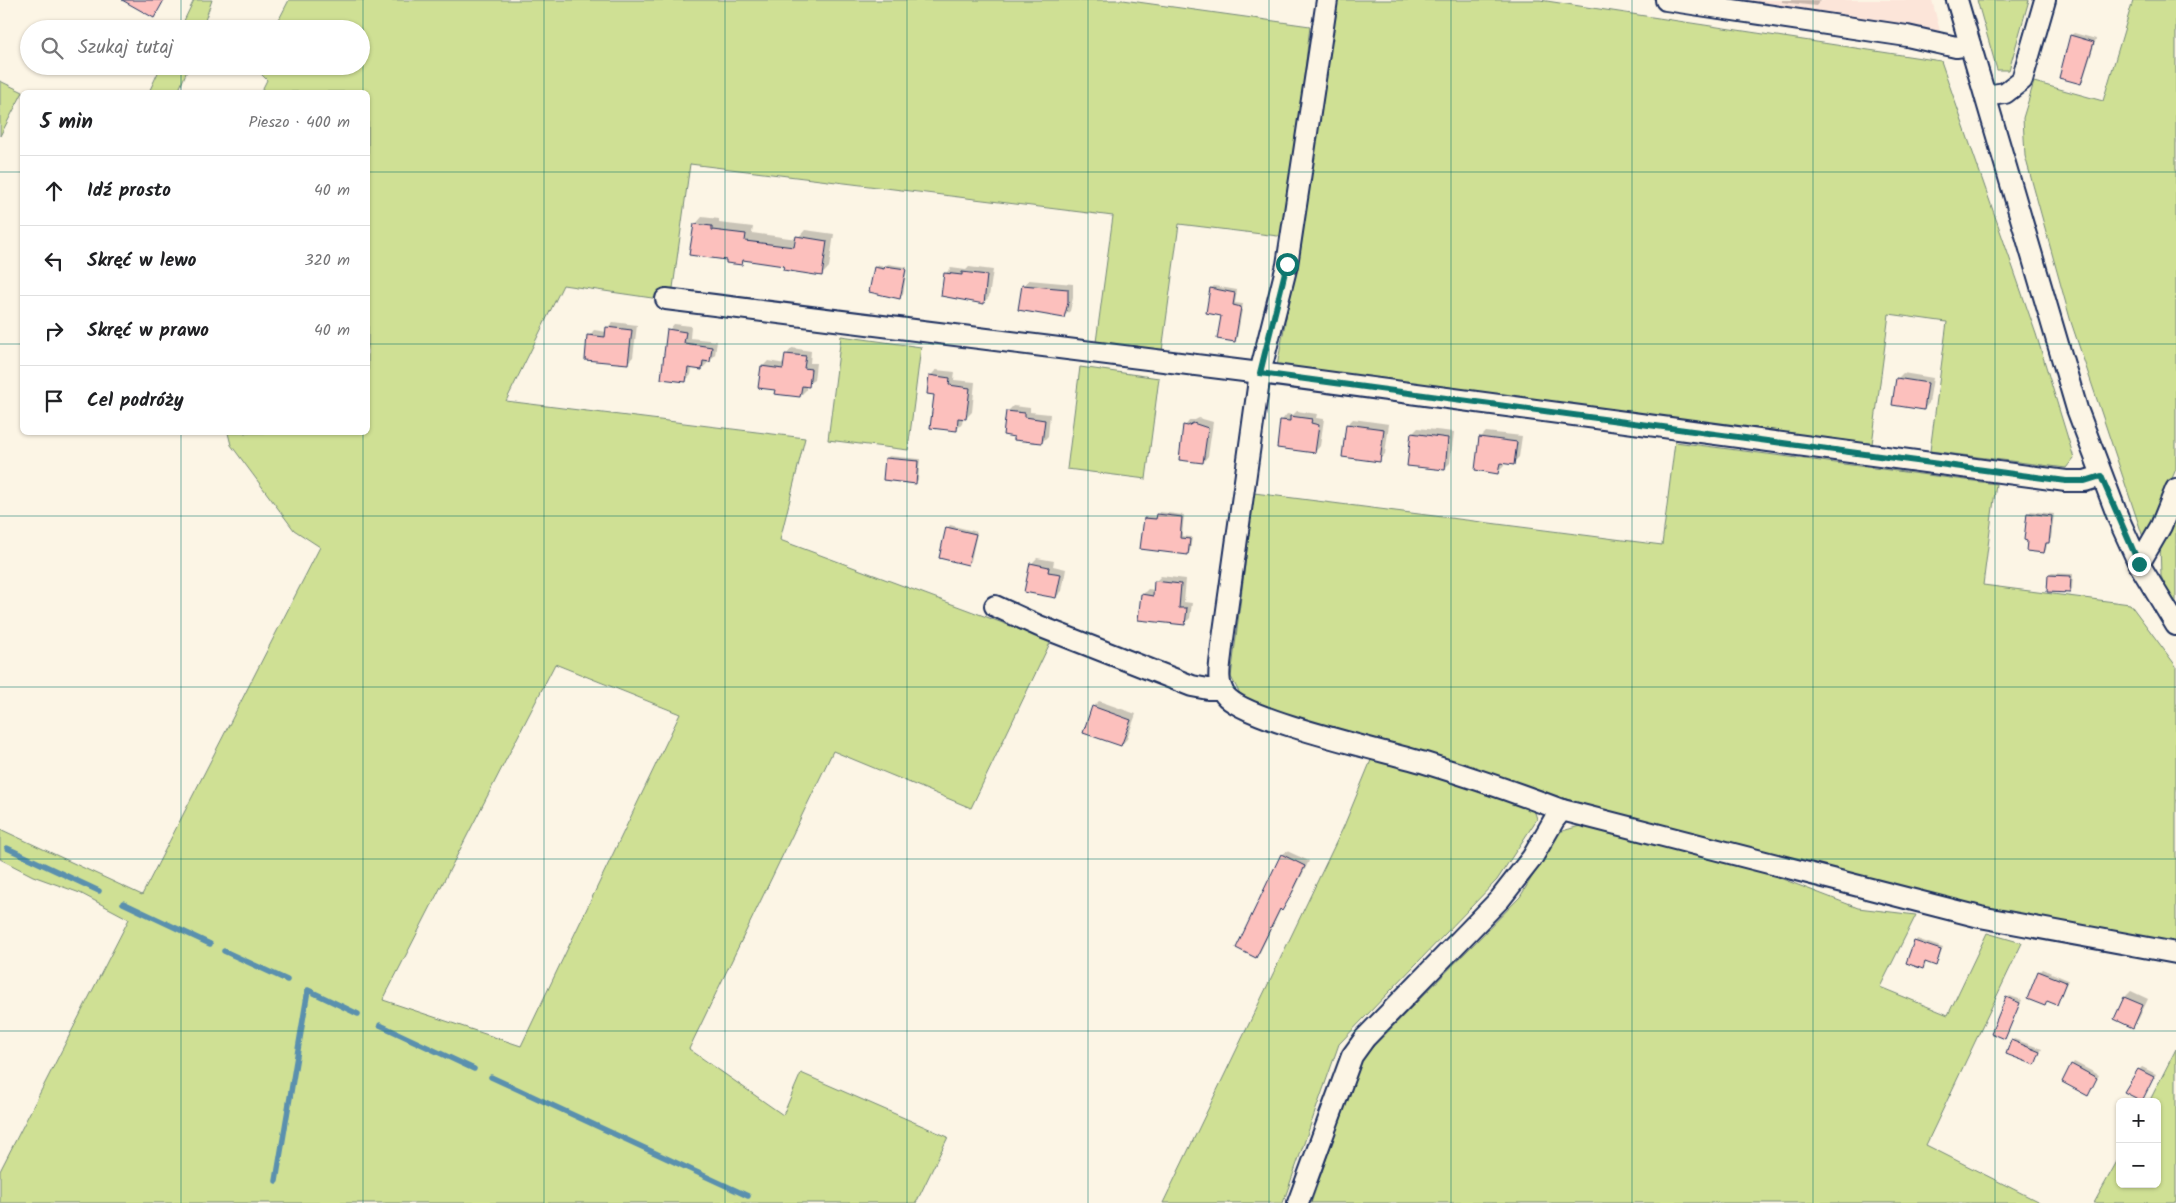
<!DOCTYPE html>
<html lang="pl">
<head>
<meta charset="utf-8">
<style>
	:root { --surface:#fff; --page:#f6f6f6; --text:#202124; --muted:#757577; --line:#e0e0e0 }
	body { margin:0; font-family:Kalam,sans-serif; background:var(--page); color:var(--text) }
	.controls { position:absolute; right:15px; bottom:15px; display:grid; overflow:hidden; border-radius:8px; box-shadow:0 1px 4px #0004 }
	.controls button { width:45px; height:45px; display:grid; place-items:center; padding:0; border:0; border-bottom:1px solid var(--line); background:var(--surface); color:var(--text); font:25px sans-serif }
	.stop { position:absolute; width:15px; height:15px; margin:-11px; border:4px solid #0f766e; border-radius:50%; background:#fff }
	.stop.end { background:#0f766e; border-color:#fff; box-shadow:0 1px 5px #0008 }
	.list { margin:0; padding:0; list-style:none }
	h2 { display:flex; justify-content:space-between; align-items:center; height:65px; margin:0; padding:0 20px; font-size:21px }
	h2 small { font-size:16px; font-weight:400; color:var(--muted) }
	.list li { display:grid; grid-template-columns:32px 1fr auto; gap:15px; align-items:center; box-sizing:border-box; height:70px; padding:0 20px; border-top:1px solid var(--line) }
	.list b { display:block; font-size:19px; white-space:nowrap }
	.list em { font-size:16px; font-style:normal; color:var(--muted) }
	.icon { flex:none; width:28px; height:28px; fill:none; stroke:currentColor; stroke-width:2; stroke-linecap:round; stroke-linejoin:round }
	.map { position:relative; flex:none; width:2176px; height:1203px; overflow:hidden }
	.search { position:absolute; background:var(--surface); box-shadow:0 1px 4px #0004; left:20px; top:20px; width:350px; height:55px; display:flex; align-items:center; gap:12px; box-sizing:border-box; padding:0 18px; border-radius:28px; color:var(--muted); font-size:19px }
	.panel { position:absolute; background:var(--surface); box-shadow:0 1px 4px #0004; left:20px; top:90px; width:350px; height:345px; border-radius:8px }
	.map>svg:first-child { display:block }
	.built { fill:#fce5d9 }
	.green { fill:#cfe094; stroke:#758879; fill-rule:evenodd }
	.shadow { fill:#0003 }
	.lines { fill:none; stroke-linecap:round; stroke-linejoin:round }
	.stream { stroke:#5a90ae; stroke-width:5.5 }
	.building { fill:#fcc0bd; stroke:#1b2f5e }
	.minor-casing { stroke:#1b2f5e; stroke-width:24 }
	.minor { stroke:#fcf5e5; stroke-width:20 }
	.route { stroke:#0f766e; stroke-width:6 }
	.grid { fill:none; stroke:#0f766e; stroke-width:1; stroke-opacity:0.55 }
</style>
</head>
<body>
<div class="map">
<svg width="2176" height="1203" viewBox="0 0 2176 1203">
	<rect width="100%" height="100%" fill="#fcf5e5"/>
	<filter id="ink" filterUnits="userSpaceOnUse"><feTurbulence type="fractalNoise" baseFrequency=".02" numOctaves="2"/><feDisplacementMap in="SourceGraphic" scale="10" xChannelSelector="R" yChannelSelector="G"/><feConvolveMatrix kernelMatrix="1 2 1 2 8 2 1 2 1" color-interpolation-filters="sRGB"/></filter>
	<g filter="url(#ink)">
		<!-- built -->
		<path class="built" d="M1701 0H1932L1940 31Z"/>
		<!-- green -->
		<g class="green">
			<path d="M194 0H212L202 29H180Z"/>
			<path d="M289 0H1123L1310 26 1286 237 1179 224 1162 351 1096 342 1113 216 690 164 673 288 659 299 563 285 506 401 805 438 780 540 1051 641 971 808 833 751 689 1049 783 1115 801 1073 948 1137 916 1203H0V1171L129 919 80 893 33 876 0 859V829L142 895 320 547 294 530 231 445 228 433 368 432V92H261L267 80 254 67 361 66V29H274ZM555 664 680 714 521 1046 383 1000Z"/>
			<path d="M1333 0H1540L1941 61 2036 334 2074 458 2066 468 1930 451 1947 322 1889 314 1872 444 1277 366 1299 249Z"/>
			<path d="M1977 0H2029L2009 70H1997Z"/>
			<path d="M2133 0H2176V469L2145 543 2071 322 2025 156 2023 118 2034 82 2103 101Z"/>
			<path d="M161 66H189L178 92H149Z"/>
			<path d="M0 81 23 92 0 136Z"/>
			<path d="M841 336 921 347 908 450 828 440Z"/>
			<path d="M1080 367 1159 378 1146 479 1067 469Z"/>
			<path d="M1675 442 1996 484 1983 585 2130 604 2176 666V947L2038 922 1716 843 1251 706 1239 692 1231 677 1254 493 1662 545Z"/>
			<path d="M2176 515V602L2167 590 2161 576 2160 543Z"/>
			<path d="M1374 753 1532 803 1537 819 1497 880 1339 1044 1283 1203H1163L1344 826Z"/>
			<path d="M1583 825 1759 870 1858 908 1916 915 1880 987 1948 1015 1987 933 2022 943 1926 1145 2041 1203H1311L1361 1059 1520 897 1559 832Z"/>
			<path d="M2176 1049V1203H2094L2120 1156V1184H2157V1102H2149Z"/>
		</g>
		<!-- shadow -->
		<g class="shadow">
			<path d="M1782 0H1821L1816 6 1782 2Z"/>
			<path d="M2074 33 2096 39 2083 80 2081 83 2071 35Z"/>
			<path d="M702 217 719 219V223L753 227 752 233 797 239 805 230 834 234 829 267 822 275 785 265 746 259 742 264 727 259 695 225Z"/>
			<path d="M888 264 907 267 903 295 900 297 875 268 877 265 885 267Z"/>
			<path d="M969 267 993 270 989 297 983 303 945 274 951 268 966 270Z"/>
			<path d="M1029 280 1073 284V298L1070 311 1064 316 1023 286Z"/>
			<path d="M1214 286 1237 290 1235 303 1243 304 1237 338 1235 341 1211 288Z"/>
			<path d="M613 322 637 325 633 357 627 363 589 336 594 330 607 332V328Z"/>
			<path d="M674 324 691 326 690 338 717 341 715 355 702 369 692 368 691 375 685 381 669 330Z"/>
			<path d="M792 348 811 351 810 363H816L814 380 806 385V390L800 396 776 389 762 367 768 361 785 364 787 354Z"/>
			<path d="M936 370 955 372 954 380 975 382 972 412 966 418H963L962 424 956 430 935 394 930 376Z"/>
			<path d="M1903 373 1933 378 1929 403 1924 409 1897 379Z"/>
			<path d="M1013 406 1030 408V412L1050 414 1048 436 1042 442 1007 412Z"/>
			<path d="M1297 411 1317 414 1316 418 1324 419 1320 446 1315 452 1278 447 1282 420 1287 414 1293 415Z"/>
			<path d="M1199 418 1213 422 1208 456 1203 462 1185 426 1190 420H1195Z"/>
			<path d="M1353 419 1389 424 1385 454 1379 460 1347 425Z"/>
			<path d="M1418 428 1454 432 1450 463 1444 469 1412 434Z"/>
			<path d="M1486 432 1522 436 1519 457 1513 463 1504 462V466L1498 472 1480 438Z"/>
			<path d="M889 456 920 459 918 480 915 482 887 458Z"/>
			<path d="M2031 511 2054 514 2051 539 2047 542 2046 550 2044 552 2028 514Z"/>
			<path d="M1160 512 1184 515 1182 536 1192 537 1190 551 1187 554 1146 519 1148 516 1158 517Z"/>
			<path d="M950 525 977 532 971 561 968 564 947 528Z"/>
			<path d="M1037 558 1054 561 1053 566 1066 569 1062 591 1056 597 1031 564Z"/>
			<path d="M2052 573 2073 574 2072 590 2070 592 2049 575Z"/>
			<path d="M1161 576 1186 579 1184 602 1192 603 1190 618 1184 624 1142 595 1148 589 1155 590V582Z"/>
			<path d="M1099 701 1136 714 1127 739 1121 745 1093 707Z"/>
			<path d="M1287 851 1309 861 1294 891 1281 909 1260 952 1256 957 1282 855Z"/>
			<path d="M1917 939 1943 948 1936 964 1927 961 1923 967 1915 942Z"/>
			<path d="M2042 969 2068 980 2057 1004 2048 1000 2044 1005 2039 972Z"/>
			<path d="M2131 991 2148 999 2138 1020 2132 1026 2115 1018 2125 997Z"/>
			<path d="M2010 996 2022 1000 2005 1037 2007 998Z"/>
			<path d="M2014 1039 2042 1049 2034 1064 2012 1041Z"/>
			<path d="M2074 1062 2099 1075 2088 1094 2072 1065Z"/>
			<path d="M2142 1067 2156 1074 2141 1100 2139 1070Z"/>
		</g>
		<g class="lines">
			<!-- stream -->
			<g class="stream">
				<path d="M7 848 99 891"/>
				<path d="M123 903 210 944"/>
				<path d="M224 951 287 980"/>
				<path d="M380 1025 474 1069"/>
				<path d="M491 1077 748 1196"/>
				<path d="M276 1181 308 990 358 1014"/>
			</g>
		</g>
		<!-- building -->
		<g class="building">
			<path d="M122 0H164L154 18Z"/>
			<path d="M2070 35 2094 42 2081 84 2059 78Z"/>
			<path d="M694 224 712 226V230L746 234 745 241 794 247 796 236 827 241 822 276 783 270 784 266 743 260 742 265 726 263V260L689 255Z"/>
			<path d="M885 266 906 269 900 299 869 292 874 267 884 269Z"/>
			<path d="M962 272 987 275 984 304 941 296 944 273 962 275Z"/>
			<path d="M1022 285 1068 289V303L1064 318 1018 310Z"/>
			<path d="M1210 288 1235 293 1233 305 1241 307 1235 342 1217 339 1221 316 1206 313Z"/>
			<path d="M606 327 632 330 628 364 585 360 587 335 605 337Z"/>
			<path d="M667 329 686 332 684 343 712 347 710 362 703 361 702 370 688 368 686 382 661 379Z"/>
			<path d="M785 354 806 356 804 368 811 369 809 387 802 386 800 397 774 394 775 390 758 388 761 366 783 369Z"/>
			<path d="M929 375 950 378 949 385 970 388 966 419 958 418 957 431 930 428 934 395 927 394Z"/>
			<path d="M1896 378 1928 383 1924 410 1892 405Z"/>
			<path d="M1006 411 1025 413V417L1045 420 1042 443 1014 440V437L1003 435Z"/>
			<path d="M1290 416 1312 419 1311 423 1319 425 1315 453 1277 448 1280 420 1290 421Z"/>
			<path d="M1193 423 1208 428 1203 463 1179 460 1183 425 1188 426Z"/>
			<path d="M1346 424 1384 429 1380 462 1342 457Z"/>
			<path d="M1411 433 1448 438 1445 470 1407 466Z"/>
			<path d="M1479 437 1517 442 1514 465 1500 463 1498 474 1475 470Z"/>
			<path d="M885 458 918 461 916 484 883 480Z"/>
			<path d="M2027 513 2052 516 2049 543H2046L2044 553 2026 551 2027 541 2024 540Z"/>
			<path d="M1157 514 1182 517 1180 538 1190 539 1188 555 1140 549 1144 518 1156 519Z"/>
			<path d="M946 527 976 534 968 565 939 558Z"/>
			<path d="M1030 563 1049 567 1048 572 1061 574 1056 598 1024 592Z"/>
			<path d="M2048 575 2071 576 2070 593 2047 592Z"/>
			<path d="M1154 581 1181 584 1179 608H1187L1185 625 1138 620 1141 594 1153 596Z"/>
			<path d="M1092 706 1131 720 1121 746 1083 733Z"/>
			<path d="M1281 854 1305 866 1290 897 1282 911 1280 909 1256 958 1236 948Z"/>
			<path d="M1914 941 1941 950 1936 966 1925 962 1923 969 1906 963Z"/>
			<path d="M2038 971 2066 982 2057 1005 2047 1001 2045 1006 2027 999Z"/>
			<path d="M2006 997 2020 1003 2005 1039 1991 1033Z"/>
			<path d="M2124 997 2143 1005 2133 1028 2114 1019Z"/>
			<path d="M2011 1040 2040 1052 2035 1065 2006 1054Z"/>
			<path d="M2071 1064 2097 1078 2088 1096 2062 1082Z"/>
			<path d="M2138 1069 2154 1077 2142 1101 2124 1092Z"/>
		</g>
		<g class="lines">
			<!-- minor casing -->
			<g class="minor-casing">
				<g id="minor">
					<path d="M1327 0 1287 265 1260 373 1222 646C1221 661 1215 682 1225 695 1243 720 1389 752 1425 763 1471 777 1517 793 1562 810"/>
					<path d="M1666 0 1907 36 1956 47 1970 45"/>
					<path d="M1957 0 2077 409 2119 520 2139 564 2176 625"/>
					<path d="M1986 96 2005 93 2022 80 2045 0"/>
					<path d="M666 299 1260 373 2066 481H2085L2101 476"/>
					<path d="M2139 564 2161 526 2176 489"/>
					<path d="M995 606 1039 626 1192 686 1208 689H1222"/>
					<path d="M1298 1203 1352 1056 1365 1038 1500 899 1532 858 1554 820 1562 810 1980 917 2176 953"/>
				</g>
			</g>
			<!-- minor -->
			<use href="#minor" class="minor"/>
		</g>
	</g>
	<g class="lines" filter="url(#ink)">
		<!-- route -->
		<path class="route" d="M1287 264 1260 373 2066 481H2085L2101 476 2139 564"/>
	</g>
	<!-- grid -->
	<path class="grid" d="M181 0V29M363 0V92M544 0V1203M725 0V1203M907 0V1203M1088 0V1203M1269 0V1203M1451 0V1203M1632 0V1203M1813 0V1203M1995 0V1203M181 66V92M0 172H22M368 172H2176M0 344H22M368 344H2176M181 432V1203M363 432V1203M0 516H2176M0 687H2176M0 859H2176M0 1031H2176"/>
</svg>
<div class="controls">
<button>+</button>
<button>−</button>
</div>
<div class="stop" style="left:1287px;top:264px"></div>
<div class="stop end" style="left:2139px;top:564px"></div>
<div class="search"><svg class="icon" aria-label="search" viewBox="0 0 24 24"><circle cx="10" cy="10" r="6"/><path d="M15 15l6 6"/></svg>Szukaj tutaj</div>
<section class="panel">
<h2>5 min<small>Pieszo · 400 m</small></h2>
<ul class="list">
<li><svg class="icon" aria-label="ahead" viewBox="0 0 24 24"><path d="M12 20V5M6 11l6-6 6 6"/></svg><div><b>Idź prosto</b></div><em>40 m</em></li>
<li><svg class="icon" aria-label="left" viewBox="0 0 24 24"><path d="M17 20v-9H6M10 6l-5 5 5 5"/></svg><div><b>Skręć w lewo</b></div><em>320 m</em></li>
<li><svg class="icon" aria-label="right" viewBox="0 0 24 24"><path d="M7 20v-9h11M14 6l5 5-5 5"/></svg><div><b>Skręć w prawo</b></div><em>40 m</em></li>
<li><svg class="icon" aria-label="arrive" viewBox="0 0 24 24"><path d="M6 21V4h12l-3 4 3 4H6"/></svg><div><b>Cel podróży</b></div></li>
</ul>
</section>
</div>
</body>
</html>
